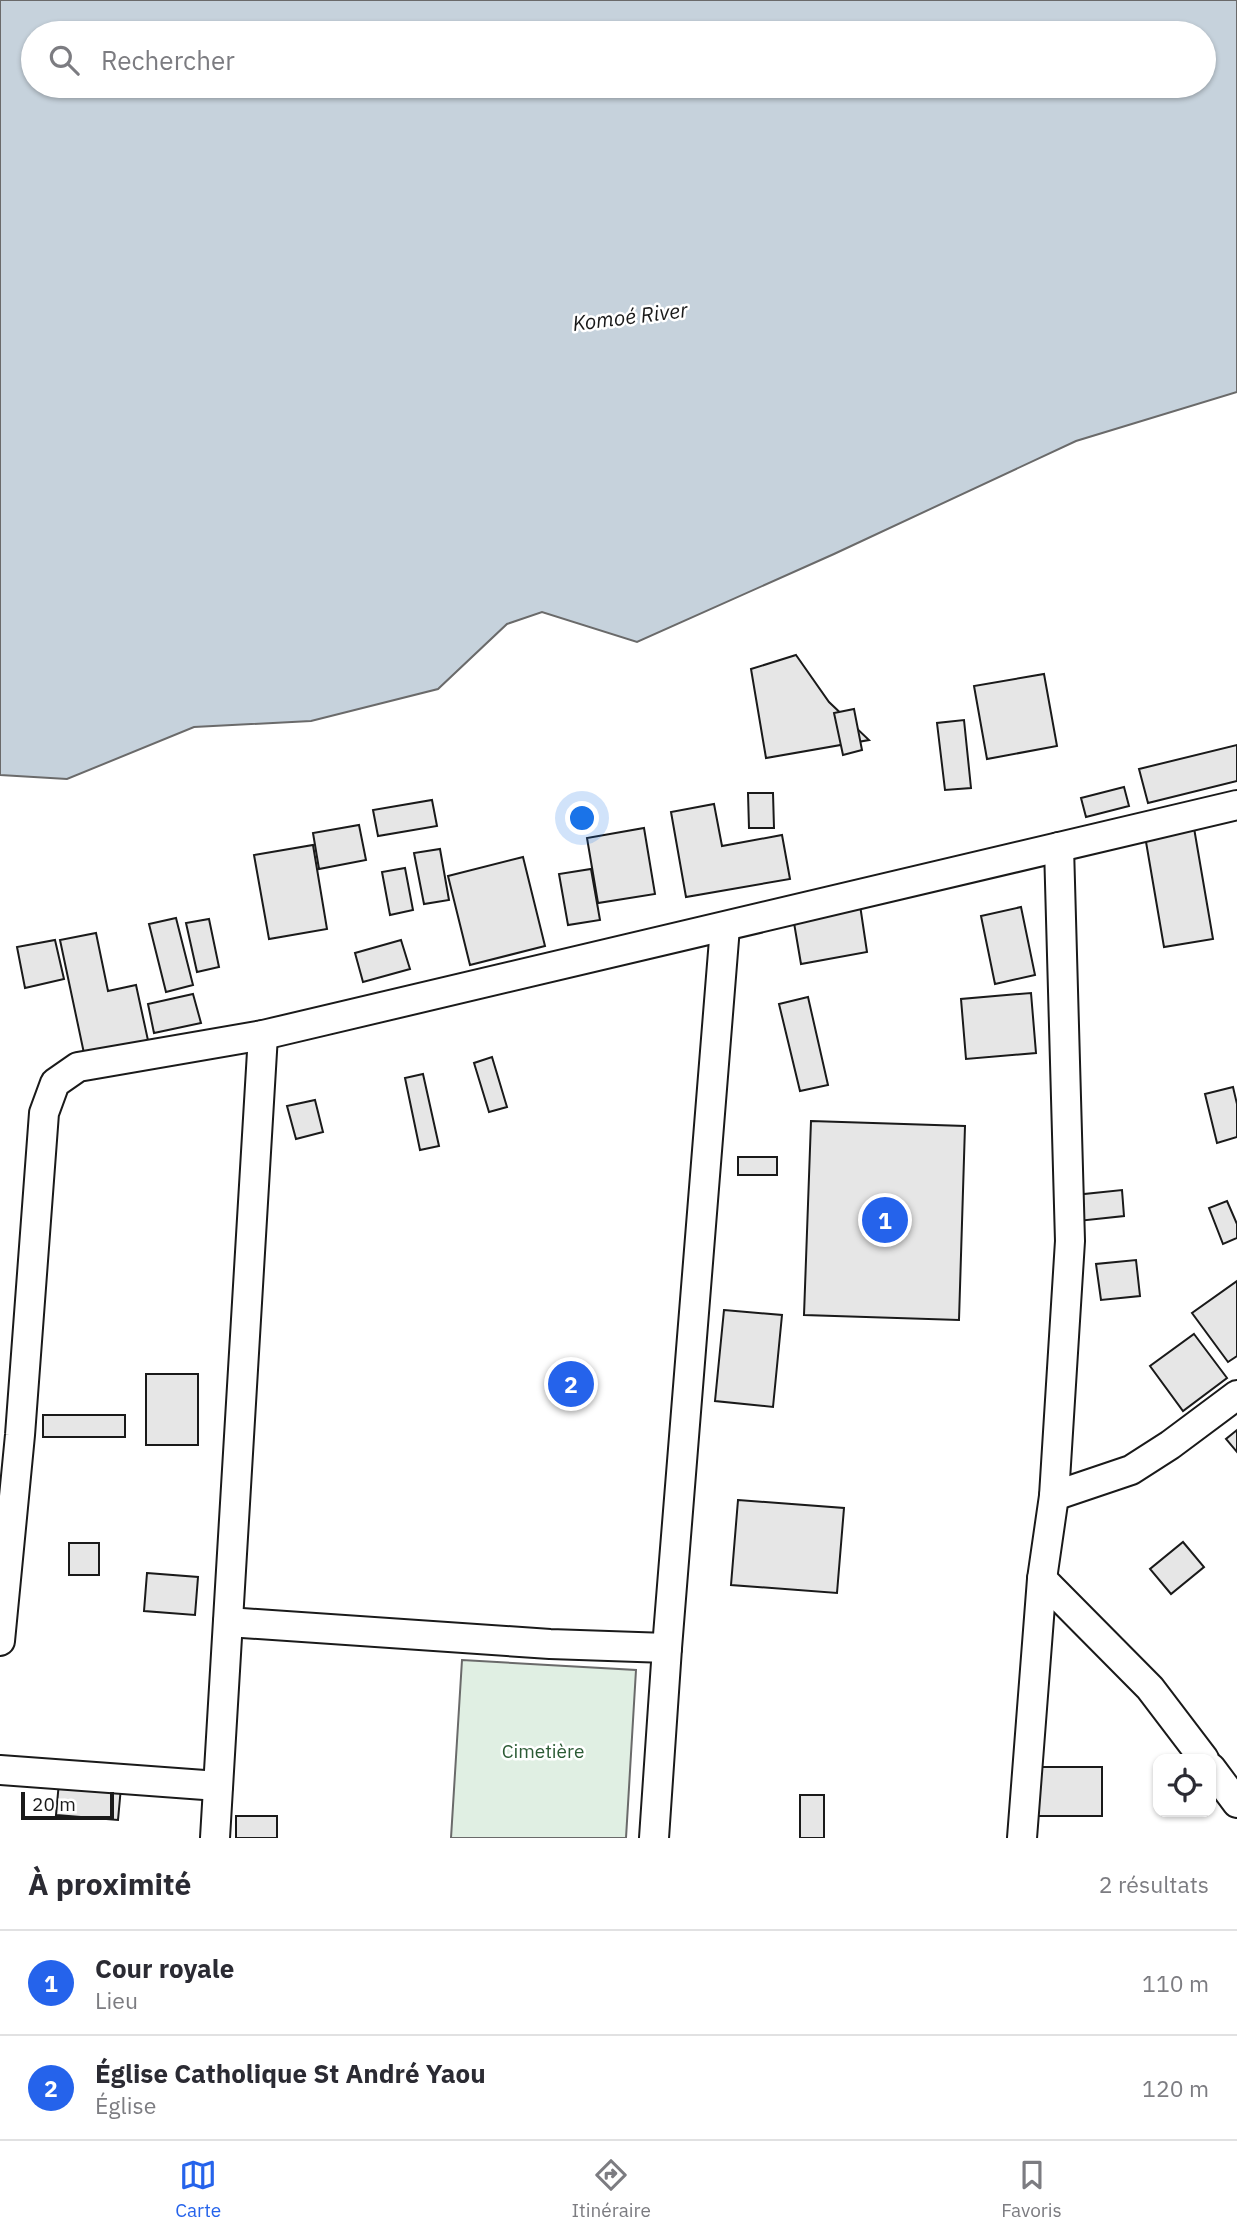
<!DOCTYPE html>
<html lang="fr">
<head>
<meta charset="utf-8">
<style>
	:root { --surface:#fff; --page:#f2f2f3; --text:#2b2b33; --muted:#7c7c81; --line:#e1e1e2; --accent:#2563eb }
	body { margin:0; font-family:"IBM Plex Sans",sans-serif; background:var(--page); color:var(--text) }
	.controls { position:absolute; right:21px; bottom:21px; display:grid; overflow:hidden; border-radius:14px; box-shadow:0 2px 5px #0004 }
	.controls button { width:63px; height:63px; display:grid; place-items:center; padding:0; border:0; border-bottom:2px solid var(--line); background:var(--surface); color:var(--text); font:35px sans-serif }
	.scale { position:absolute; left:21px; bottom:18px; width:93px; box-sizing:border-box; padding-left:7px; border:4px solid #1a1a1a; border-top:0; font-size:19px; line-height:24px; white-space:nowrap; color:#1a1a1a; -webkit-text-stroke:5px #fff; paint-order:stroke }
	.you { position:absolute; left:583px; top:819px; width:24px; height:24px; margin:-18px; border:5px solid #fff; border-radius:50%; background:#1a73e8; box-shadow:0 0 0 10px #1a73e833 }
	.badge { display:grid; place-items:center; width:46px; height:46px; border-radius:50%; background:var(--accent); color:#fff; font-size:23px; font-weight:700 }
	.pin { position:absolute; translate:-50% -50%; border:4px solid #fff; box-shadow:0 2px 7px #0006 }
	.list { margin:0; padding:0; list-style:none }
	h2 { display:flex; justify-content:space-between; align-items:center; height:91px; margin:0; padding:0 28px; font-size:30px }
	h2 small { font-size:23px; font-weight:400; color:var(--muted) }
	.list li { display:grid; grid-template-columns:46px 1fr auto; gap:21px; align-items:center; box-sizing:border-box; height:105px; padding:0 28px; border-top:2px solid var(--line) }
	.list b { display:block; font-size:26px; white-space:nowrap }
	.list p { margin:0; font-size:23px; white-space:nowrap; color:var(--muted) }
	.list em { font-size:23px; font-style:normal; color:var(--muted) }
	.icon { flex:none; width:38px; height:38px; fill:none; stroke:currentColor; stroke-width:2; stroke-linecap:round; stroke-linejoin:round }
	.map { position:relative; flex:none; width:1237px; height:1838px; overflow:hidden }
	.search { position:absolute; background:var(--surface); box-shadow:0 2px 5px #0004; left:21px; right:21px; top:21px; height:77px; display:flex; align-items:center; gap:18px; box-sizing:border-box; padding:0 24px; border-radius:38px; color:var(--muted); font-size:26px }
	.sheet { height:301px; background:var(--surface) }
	nav { display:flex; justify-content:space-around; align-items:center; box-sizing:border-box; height:98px; border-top:2px solid var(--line); background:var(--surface); font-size:19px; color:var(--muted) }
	nav a { display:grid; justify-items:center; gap:4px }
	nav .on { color:var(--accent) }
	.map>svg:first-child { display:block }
	.green { fill:#e0efe3; stroke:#6a6a6a; stroke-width:2 }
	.water { fill:#c6d2dc; stroke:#6a6a6a; stroke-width:2; fill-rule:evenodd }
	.building { fill:#e6e6e6; stroke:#1a1a1a; stroke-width:2 }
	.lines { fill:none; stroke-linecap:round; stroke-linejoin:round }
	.minor-casing { stroke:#1a1a1a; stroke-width:32 }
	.minor { stroke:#fff; stroke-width:28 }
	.labels { text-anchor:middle; stroke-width:5; stroke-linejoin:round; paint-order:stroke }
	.park-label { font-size:19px; fill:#2b5a34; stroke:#fff }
	.water-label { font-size:21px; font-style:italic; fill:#1a1a1a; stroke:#fff }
</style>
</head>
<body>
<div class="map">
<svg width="1237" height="1838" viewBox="0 0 1237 1838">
	<rect width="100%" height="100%" fill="#fff"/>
	<!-- green -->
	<path class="green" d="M462 1660 636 1670 626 1838H451Z"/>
	<!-- water -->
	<path class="water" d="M0 0H1237V392L1076 441 834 554 637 642 542 612 507 624 438 689 311 721 194 727 67 779 0 775ZM33 33H1204V86H33Z"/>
	<!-- building -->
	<g class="building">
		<path d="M796 655 829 702 869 740 766 758 751 669Z"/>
		<path d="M1044 674 1057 746 987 759 974 686Z"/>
		<path d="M854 709 862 750 843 755 834 713Z"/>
		<path d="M964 720 971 788 945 790 937 723Z"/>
		<path d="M1237 745V781L1148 803 1139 769Z"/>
		<path d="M1124 787 1129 806 1086 817 1081 798Z"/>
		<path d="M748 793H773L774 828H749Z"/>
		<path d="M432 800 437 826 378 836 373 810Z"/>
		<path d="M714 804 722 846 782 835 790 879 686 897 671 812Z"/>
		<path d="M359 825 366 860 319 869 313 833Z"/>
		<path d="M644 828 655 894 598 903 587 838Z"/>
		<path d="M1194 828 1213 939 1164 947 1145 836Z"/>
		<path d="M313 845 327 929 269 939 254 855Z"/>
		<path d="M440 849 449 900 424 904 414 853Z"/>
		<path d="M523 857 545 946 470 965 448 876Z"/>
		<path d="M405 868 413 910 390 915 382 872Z"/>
		<path d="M591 869 600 920 568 925 559 874Z"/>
		<path d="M860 905 867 952 801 964 793 917Z"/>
		<path d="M1021 907 1035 975 995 984 981 916Z"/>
		<path d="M176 918 193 985 166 992 149 924Z"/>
		<path d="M209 919 219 967 197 972 186 923Z"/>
		<path d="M96 933 108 991 136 985 149 1045 85 1058 60 940Z"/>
		<path d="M55 940 64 979 25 988 17 947Z"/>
		<path d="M401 940 410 969 363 982 355 953Z"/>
		<path d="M1031 993 1036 1053 966 1059 961 999Z"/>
		<path d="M193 994 201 1023 154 1033 148 1004Z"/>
		<path d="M808 997 828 1085 800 1091 779 1004Z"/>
		<path d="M492 1057 507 1107 489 1112 474 1063Z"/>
		<path d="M423 1074 439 1146 420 1150 405 1078Z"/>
		<path d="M1233 1087 1237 1104V1137L1217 1143 1205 1094Z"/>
		<path d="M315 1100 323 1132 296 1139 287 1106Z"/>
		<path d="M811 1121 965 1126 959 1320 804 1315Z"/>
		<rect x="738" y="1157" width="39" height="18"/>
		<path d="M1122 1190 1124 1216 1078 1221 1075 1195Z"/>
		<path d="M1227 1201 1237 1224V1238L1223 1244 1209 1208Z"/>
		<path d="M1136 1260 1140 1296 1101 1300 1096 1264Z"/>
		<path d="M1237 1281V1356L1228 1362 1192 1313Z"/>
		<path d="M724 1310 782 1315 773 1407 715 1401Z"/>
		<path d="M1194 1334 1227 1378 1183 1411 1150 1366Z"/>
		<rect x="146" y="1374" width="52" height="71"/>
		<rect x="43" y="1415" width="82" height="22"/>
		<path d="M1237 1430V1452L1226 1439Z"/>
		<path d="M738 1500 844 1508 837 1593 731 1585Z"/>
		<path d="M1183 1542 1204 1567 1171 1594 1150 1569Z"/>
		<rect x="69" y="1543" width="30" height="32"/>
		<path d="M147 1573 198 1577 195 1615 144 1611Z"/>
		<rect x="1036" y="1767" width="66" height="49"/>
		<path d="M60 1771 122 1776 118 1820 56 1815Z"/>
		<rect x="800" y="1795" width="24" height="43"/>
		<rect x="236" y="1816" width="41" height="22"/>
	</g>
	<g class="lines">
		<!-- minor casing -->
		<g class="minor-casing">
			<g id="minor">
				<path d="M1054 1496 1131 1470 1170 1445 1237 1395"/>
				<path d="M1042 1579 1150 1688 1204 1759"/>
				<path d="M228 1622 550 1644 667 1648"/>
				<path d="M0 1641 20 1435 44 1113 55 1083 78 1067 263 1035 1237 805"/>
				<path d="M1211 1768 1237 1803"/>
				<path d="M0 1770 218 1786"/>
				<path d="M215 1838 263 1035"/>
				<path d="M654 1838 667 1648 725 927"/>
				<path d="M1022 1838 1042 1579 1054 1496 1070 1241 1059 847"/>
			</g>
		</g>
		<!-- minor -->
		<use href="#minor" class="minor"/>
	</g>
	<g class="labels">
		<!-- park labels -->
		<g class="park-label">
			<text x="543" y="1758">Cimetière</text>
		</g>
		<!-- water labels -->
		<g class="water-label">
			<text transform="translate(630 317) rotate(-7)" y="7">Komoé River</text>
		</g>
	</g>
</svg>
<div class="controls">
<button><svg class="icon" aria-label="locate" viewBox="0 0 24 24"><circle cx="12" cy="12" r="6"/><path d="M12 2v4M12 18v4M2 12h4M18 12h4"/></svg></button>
</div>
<div class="scale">20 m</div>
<div class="you"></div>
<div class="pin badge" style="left:885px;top:1220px">1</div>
<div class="pin badge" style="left:571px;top:1384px">2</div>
<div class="search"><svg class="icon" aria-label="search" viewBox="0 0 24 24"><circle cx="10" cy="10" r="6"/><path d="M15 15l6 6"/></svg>Rechercher</div>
</div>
<section class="sheet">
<h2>À proximité<small>2 résultats</small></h2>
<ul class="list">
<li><span class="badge">1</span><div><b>Cour royale</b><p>Lieu</p></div><em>110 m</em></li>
<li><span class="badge">2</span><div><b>Église Catholique St André Yaou</b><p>Église</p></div><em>120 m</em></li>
</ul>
</section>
<nav>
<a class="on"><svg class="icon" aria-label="map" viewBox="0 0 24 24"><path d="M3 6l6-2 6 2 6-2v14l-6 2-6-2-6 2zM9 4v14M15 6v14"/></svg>Carte</a>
<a><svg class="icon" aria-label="directions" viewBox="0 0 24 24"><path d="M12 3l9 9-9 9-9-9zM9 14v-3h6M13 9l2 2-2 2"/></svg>Itinéraire</a>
<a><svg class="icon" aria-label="saved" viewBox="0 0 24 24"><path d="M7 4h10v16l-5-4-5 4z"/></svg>Favoris</a>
</nav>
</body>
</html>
